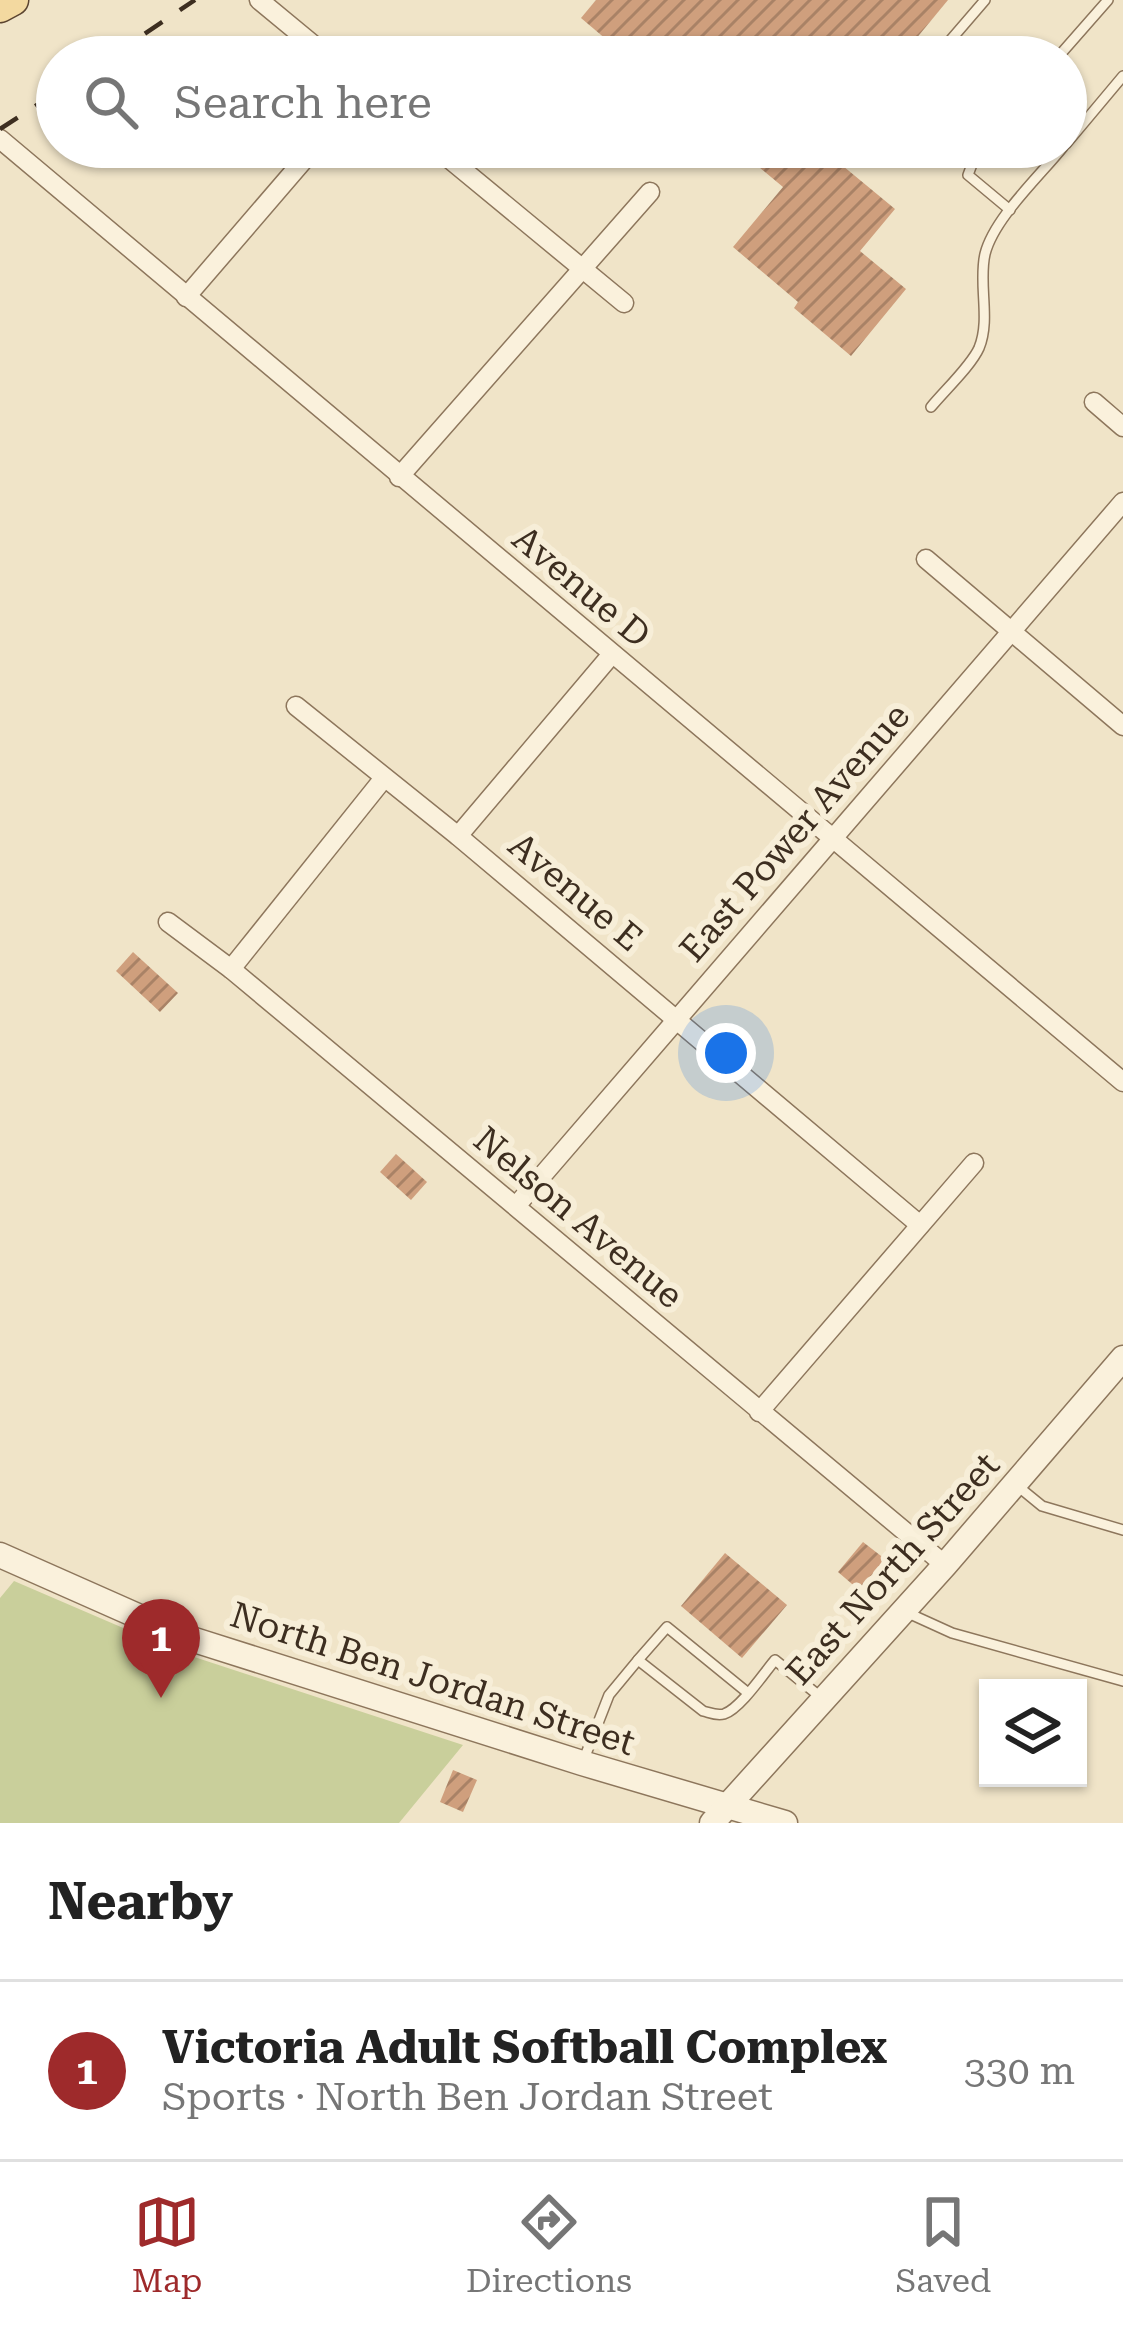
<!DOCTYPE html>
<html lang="en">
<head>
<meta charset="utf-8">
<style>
	:root { --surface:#fff; --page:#f6f6f6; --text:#222; --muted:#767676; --line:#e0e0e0; --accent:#9e2a2b }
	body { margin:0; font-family:"Roboto Serif",serif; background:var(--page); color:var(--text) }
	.controls { position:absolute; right:36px; bottom:36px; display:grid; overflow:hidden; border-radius:0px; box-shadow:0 3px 9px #0004 }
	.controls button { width:108px; height:108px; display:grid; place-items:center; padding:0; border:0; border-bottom:3px solid var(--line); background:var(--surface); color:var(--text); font:60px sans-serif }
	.you { position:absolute; left:726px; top:1053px; width:42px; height:42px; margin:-30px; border:9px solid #fff; border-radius:50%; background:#1a73e8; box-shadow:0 0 0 18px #1a73e833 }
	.badge { display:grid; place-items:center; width:78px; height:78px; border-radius:50%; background:var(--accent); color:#fff; font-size:39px; font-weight:700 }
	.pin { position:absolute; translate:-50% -99px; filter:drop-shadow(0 3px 6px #0008) }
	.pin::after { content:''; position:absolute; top:63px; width:42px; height:36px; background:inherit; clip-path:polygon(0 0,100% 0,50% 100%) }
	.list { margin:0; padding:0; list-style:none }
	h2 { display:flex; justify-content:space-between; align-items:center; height:156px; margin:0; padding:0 48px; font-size:51px }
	h2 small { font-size:39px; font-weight:400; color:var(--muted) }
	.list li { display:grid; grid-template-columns:78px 1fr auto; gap:36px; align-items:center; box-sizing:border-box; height:180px; padding:0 48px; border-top:3px solid var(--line) }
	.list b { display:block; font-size:45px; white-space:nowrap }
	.list p { margin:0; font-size:39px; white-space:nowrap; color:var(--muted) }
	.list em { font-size:39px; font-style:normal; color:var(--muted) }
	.icon { flex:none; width:66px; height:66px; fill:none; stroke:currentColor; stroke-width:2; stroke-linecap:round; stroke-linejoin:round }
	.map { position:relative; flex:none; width:1123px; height:1823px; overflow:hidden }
	.search { position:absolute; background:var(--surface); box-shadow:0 3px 9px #0004; left:36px; right:36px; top:36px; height:132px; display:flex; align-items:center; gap:30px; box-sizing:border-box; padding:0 42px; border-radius:66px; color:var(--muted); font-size:45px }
	.sheet { height:336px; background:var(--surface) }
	nav { display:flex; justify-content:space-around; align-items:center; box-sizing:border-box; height:168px; border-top:3px solid var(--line); background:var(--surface); font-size:33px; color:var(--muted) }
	nav a { display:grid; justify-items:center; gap:6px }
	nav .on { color:var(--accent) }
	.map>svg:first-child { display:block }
	.green { fill:#c9cf9b }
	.building { fill:url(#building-hatch) }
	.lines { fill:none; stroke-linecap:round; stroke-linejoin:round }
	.service-casing { stroke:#8d765c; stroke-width:12 }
	.minor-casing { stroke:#8d765c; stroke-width:21 }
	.tertiary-casing { stroke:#8d765c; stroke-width:27 }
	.primary-casing { stroke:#5b4430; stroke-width:33 }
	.service { stroke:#faf1dc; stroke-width:9 }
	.minor { stroke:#faf1dc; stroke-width:18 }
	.tertiary { stroke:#faf1dc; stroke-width:24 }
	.primary { stroke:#f3d9a0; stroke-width:30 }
	.rail { stroke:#3d2e20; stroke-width:4.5; stroke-dasharray:21 21; stroke-linecap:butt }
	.labels { text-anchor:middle; stroke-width:12; stroke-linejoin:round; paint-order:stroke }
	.street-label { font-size:36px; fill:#3d2e20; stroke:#f7eed8 }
</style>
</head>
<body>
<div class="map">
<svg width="1123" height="1823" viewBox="0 0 1123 1823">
	<defs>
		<pattern id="building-hatch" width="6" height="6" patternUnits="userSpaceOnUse" patternTransform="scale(3)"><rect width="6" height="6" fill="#cf9f7d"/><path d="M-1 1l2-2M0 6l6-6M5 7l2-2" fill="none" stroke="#a98266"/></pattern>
	</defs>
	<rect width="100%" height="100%" fill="#f0e4c8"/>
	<!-- green -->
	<path class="green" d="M14 1581 179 1652 463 1745 399 1823H0V1598Z"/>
	<!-- building -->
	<g class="building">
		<path d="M596 0H948L901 57H627L581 18Z"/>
		<path d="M735 147H820L895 209 860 251 906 289 851 356 794 308 798 302 733 247 783 187Z"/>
		<path d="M133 952 178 993 160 1012 116 971Z"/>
		<path d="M396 1154 427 1182 411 1200 380 1172Z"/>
		<path d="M863 1542 885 1559 859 1590 838 1572Z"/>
		<path d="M725 1553 787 1605 742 1658 681 1606Z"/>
		<path d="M453 1770 477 1780 463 1812 440 1802Z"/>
	</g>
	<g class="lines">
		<!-- service casing -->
		<g class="service-casing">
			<g id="service">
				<path d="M936 57 985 0"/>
				<path d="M1058 57 1108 0"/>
				<path d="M1066 144 1123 76"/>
				<path d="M972 147 977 151 968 175 1010 210"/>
				<path d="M931 407C944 391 971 366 979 348 991 319 978 284 985 254 994 218 1040 176 1063 147"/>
				<path d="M1015 1484 1042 1506 1123 1530"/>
				<path d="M908 1613 952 1633 1123 1681"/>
				<path d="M638 1660 667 1627 748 1693"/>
				<path d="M584 1759 609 1695 638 1660 703 1711C711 1713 716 1716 724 1714 740 1709 764 1673 775 1660L823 1699"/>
			</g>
		</g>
		<!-- minor casing -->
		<g class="minor-casing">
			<g id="minor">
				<path d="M259 0 328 57"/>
				<path d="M0 139 1123 1082"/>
				<path d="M435 147 624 303"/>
				<path d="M186 297 315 147"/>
				<path d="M1094 402 1123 427"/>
				<path d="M399 477 650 192"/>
				<path d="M926 559 1123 726"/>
				<path d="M296 706 458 836 920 1225"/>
				<path d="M458 836 612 654"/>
				<path d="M168 922 231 969 945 1565"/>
				<path d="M231 969 384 778"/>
				<path d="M516 1206 1123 502"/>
				<path d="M759 1412 974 1163"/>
			</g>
		</g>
		<!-- tertiary casing -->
		<g class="tertiary-casing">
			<g id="tertiary">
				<path d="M0 1555 185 1637 582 1763 785 1823"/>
				<path d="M712 1823 945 1565 1123 1358"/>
			</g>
		</g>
		<!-- primary casing -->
		<g class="primary-casing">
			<path id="primary" d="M0 7 13 0"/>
		</g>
		<!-- service -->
		<use href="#service" class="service"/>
		<!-- minor -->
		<use href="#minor" class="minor"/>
		<!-- tertiary -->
		<use href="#tertiary" class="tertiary"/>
		<!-- primary -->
		<use href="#primary" class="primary"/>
		<!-- rail -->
		<g class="rail">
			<path d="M110 57 195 0"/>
			<path d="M0 129 57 92"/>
		</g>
	</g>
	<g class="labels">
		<!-- street labels -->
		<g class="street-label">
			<text transform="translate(582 586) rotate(40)" y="13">Avenue D</text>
			<text transform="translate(794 832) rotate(-49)" y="13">East Power Avenue</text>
			<text transform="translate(576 891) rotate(40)" y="13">Avenue E</text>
			<text transform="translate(579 1217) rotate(40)" y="13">Nelson Avenue</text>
			<text transform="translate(892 1568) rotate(-48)" y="13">East North Street</text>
			<text transform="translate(433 1678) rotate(18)" y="13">North Ben Jordan Street</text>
		</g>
	</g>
</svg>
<div class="controls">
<button><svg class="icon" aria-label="layers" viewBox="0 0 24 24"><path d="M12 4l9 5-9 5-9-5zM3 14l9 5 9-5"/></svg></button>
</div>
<div class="you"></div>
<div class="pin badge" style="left:161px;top:1698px">1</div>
<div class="search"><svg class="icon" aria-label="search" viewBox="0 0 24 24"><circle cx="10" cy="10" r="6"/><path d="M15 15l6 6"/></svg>Search here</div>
</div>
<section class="sheet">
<h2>Nearby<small></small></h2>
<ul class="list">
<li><span class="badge">1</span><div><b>Victoria Adult Softball Complex</b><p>Sports · North Ben Jordan Street</p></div><em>330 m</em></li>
</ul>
</section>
<nav>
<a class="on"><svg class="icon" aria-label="map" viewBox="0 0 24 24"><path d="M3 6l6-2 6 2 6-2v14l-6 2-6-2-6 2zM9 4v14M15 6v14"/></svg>Map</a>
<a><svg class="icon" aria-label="directions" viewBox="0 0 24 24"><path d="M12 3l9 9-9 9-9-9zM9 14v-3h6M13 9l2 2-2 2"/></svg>Directions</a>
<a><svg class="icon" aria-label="saved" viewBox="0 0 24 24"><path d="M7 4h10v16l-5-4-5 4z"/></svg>Saved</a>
</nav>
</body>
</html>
